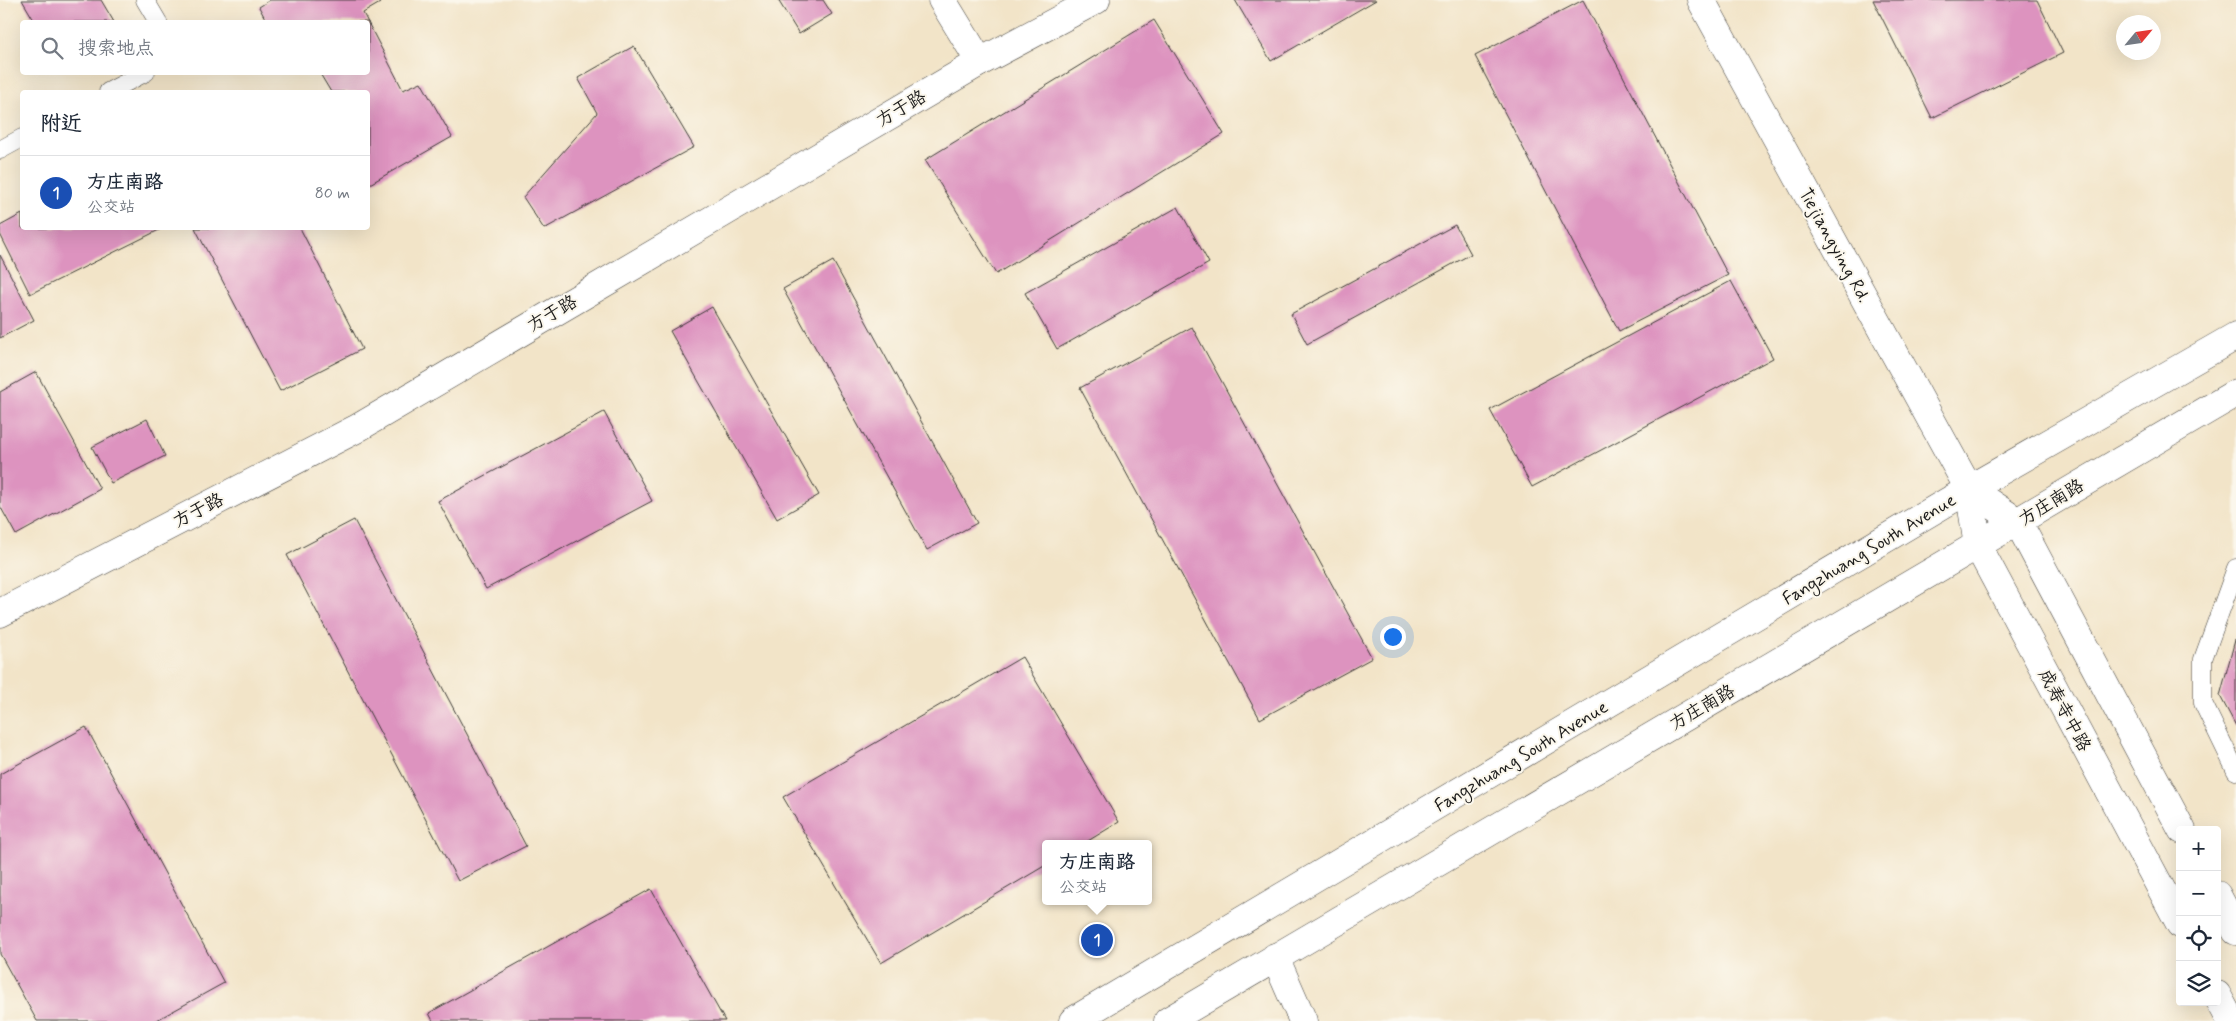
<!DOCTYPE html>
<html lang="zh">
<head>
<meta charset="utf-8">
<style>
	:root { --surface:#fff; --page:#f2f2f3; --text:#1f2937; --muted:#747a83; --line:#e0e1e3; --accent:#1a73e8 }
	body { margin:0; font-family:Mynerve,"LXGW WenKai TC",sans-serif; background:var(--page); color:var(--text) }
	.controls { position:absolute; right:15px; bottom:15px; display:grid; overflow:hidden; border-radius:5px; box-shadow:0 5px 20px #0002 }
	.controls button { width:45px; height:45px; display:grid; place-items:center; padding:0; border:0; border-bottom:1px solid var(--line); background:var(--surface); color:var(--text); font:25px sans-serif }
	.compass { position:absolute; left:2116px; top:15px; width:45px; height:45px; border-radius:50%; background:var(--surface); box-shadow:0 5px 20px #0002; rotate:61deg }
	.you { position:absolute; left:1392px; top:636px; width:18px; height:18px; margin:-12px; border:4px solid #fff; border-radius:50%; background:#1a73e8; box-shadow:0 0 0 8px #1a73e833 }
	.badge { display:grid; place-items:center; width:32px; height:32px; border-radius:50%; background:var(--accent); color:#fff; font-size:16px; font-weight:700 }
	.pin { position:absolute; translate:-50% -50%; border:2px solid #fff; box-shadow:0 1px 5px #0006 }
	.popup { position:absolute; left:1042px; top:840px; width:110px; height:65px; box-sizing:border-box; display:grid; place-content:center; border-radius:5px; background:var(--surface); filter:drop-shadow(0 1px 4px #0005); font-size:16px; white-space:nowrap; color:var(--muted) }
	.popup b { font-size:19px; color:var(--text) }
	.popup::after { content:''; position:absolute; left:50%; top:100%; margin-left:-10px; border:10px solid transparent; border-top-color:var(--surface) }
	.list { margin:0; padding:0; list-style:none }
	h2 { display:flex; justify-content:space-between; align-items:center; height:65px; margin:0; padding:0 20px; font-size:21px }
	h2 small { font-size:16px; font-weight:400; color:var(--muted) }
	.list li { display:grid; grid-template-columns:32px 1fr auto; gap:15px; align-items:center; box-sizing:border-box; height:75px; padding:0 20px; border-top:1px solid var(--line) }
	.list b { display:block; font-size:19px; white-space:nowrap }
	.list p { margin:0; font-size:16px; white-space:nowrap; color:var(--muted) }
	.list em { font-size:16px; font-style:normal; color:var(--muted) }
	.icon { flex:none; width:28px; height:28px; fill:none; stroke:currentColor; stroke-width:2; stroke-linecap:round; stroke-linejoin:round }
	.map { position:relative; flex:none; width:2236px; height:1021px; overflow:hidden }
	.search { position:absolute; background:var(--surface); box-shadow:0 5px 20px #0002; left:20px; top:20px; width:350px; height:55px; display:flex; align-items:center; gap:12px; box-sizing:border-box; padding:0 18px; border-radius:5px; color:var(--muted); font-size:19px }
	.panel { position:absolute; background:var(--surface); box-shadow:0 5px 20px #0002; left:20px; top:90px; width:350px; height:140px; border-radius:5px }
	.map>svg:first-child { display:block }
	.building { fill:#dd93bf }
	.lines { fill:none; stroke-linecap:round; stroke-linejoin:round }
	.service-casing { stroke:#3c3a36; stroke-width:19 }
	.minor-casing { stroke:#3c3a36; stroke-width:29 }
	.tertiary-casing { stroke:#3c3a36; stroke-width:29 }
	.secondary-casing { stroke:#3c3a36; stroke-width:29 }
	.service { stroke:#fff; stroke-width:18 }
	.minor { stroke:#fff; stroke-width:28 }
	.tertiary { stroke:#fff; stroke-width:28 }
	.secondary { stroke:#fff; stroke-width:28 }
	.labels { text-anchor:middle; stroke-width:4; stroke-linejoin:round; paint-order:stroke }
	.street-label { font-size:18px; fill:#1c1c1c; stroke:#fbf7ec }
</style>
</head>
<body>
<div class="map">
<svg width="2236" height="1021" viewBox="0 0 2236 1021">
	<rect width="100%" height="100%" fill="#fbf7ec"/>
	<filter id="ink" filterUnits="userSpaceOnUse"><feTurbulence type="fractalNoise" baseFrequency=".02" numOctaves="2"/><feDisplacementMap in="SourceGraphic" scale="10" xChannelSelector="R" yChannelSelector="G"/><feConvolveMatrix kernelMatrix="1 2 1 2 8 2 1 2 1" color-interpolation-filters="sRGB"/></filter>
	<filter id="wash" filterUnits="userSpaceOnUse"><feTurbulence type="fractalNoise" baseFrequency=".0096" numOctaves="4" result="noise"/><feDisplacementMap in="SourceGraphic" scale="20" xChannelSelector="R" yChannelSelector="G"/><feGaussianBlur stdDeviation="1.12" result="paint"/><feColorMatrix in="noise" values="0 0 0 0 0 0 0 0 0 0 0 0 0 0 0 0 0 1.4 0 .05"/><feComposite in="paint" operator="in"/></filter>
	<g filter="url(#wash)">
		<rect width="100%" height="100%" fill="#f2e4c8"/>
		<g id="blocks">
			<!-- building -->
			<g class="building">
				<path d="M22 0H101L114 22H35Z"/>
				<path d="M270 0H378L380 3 363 13 403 90 421 82 452 137 368 185V92H331L319 72H368V22H267L259 7Z"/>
				<path d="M778 0H823L832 14 799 34Z"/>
				<path d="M1235 0H1376L1271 61Z"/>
				<path d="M1583 0 1728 275 1619 331 1475 56Z"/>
				<path d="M1873 0H2037L2063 53 1932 118Z"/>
				<path d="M1154 20 1224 134 996 274 925 160Z"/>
				<path d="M634 46 694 147 544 229 523 197 597 113 578 78Z"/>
				<path d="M1178 207 1209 263 1057 349 1025 293Z"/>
				<path d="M22 214V228H163L30 294 0 234V226Z"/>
				<path d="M1455 225 1471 254 1307 344 1291 314Z"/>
				<path d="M195 228H300L362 349 280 391Z"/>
				<path d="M0 255 34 320 0 338Z"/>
				<path d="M833 261 977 523 927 550 783 289Z"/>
				<path d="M1731 281 1773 358 1532 487 1490 410Z"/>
				<path d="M712 307 819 495 777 519 670 331Z"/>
				<path d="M1192 327 1372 658 1260 719 1080 388Z"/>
				<path d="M36 372 100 489 16 535 0 506V392Z"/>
				<path d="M604 412 652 501 486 589 438 501Z"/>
				<path d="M147 419 165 456 111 483 92 447Z"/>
				<path d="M354 520 526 846 458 881 287 555Z"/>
				<path d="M2235 640H2236V726L2220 696Z"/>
				<path d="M1022 657 1119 822 1083 844H1046V865L881 963 783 797Z"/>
				<path d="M86 727 224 983 155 1021H37L0 954V774Z"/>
				<path d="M651 889 725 1021H433L429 1013Z"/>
			</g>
		</g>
	</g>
	<g filter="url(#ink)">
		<use href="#blocks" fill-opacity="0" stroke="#3c3a36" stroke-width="1"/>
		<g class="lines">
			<!-- service casing -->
			<g class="service-casing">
				<g id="service">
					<path d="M145 0 158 22"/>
					<path d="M108 92 146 72"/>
					<path d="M0 150 22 138"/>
					<path d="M2236 568 2203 659V703L2236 771"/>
				</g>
			</g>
			<!-- minor casing -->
			<g class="minor-casing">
				<g id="minor">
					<path d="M942 0 980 62"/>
					<path d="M1701 0 1969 489 2018 522"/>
					<path d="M0 613 356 429 980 62 1096 0"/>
					<path d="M1275 957 1303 1021"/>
				</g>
			</g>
			<!-- tertiary casing -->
			<g class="tertiary-casing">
				<g id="tertiary">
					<path d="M1969 489 1978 546 2180 924"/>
					<path d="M2018 522 2182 830"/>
					<path d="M2217 895 2236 931"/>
					<path d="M2217 995 2231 1021"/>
				</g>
			</g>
			<!-- secondary casing -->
			<g class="secondary-casing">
				<g id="secondary">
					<path d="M1073 1021 1969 489 2236 336"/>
					<path d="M1168 1021 2236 393"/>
				</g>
			</g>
			<!-- service -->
			<use href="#service" class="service"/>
			<!-- minor -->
			<use href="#minor" class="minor"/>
			<!-- tertiary -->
			<use href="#tertiary" class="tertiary"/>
			<!-- secondary -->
			<use href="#secondary" class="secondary"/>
		</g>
	</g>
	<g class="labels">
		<!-- street labels -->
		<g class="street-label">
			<text transform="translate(901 108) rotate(-30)" y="6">方于路</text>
			<text transform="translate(1835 245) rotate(61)" y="6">Tiejiangying Rd.</text>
			<text transform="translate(552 313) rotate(-30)" y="6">方于路</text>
			<text transform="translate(2051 502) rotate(-31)" y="6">方庄南路</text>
			<text transform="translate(198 510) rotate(-27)" y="6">方于路</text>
			<text transform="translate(1869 549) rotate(-31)" y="6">Fangzhuang South Avenue</text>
			<text transform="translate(1702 707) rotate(-30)" y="6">方庄南路</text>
			<text transform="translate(2065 710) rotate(62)" y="6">成寿寺中路</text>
			<text transform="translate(1521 756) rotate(-31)" y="6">Fangzhuang South Avenue</text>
		</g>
	</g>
</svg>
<div class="controls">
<button>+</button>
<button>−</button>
<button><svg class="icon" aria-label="locate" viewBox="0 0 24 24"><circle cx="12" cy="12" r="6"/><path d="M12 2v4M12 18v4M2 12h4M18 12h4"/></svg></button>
<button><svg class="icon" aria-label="layers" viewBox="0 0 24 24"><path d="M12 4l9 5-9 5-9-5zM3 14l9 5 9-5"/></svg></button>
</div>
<svg class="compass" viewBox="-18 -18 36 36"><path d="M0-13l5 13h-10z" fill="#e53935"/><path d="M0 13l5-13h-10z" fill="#747a83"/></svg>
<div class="you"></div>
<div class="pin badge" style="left:1097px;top:940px;background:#1a4fb4">1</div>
<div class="popup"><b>方庄南路</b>公交站</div>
<div class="search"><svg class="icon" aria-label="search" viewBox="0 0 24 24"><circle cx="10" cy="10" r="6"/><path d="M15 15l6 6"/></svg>搜索地点</div>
<section class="panel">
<h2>附近<small></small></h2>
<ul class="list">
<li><span class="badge" style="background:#1a4fb4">1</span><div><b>方庄南路</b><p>公交站</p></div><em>80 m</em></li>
</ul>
</section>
</div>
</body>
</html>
